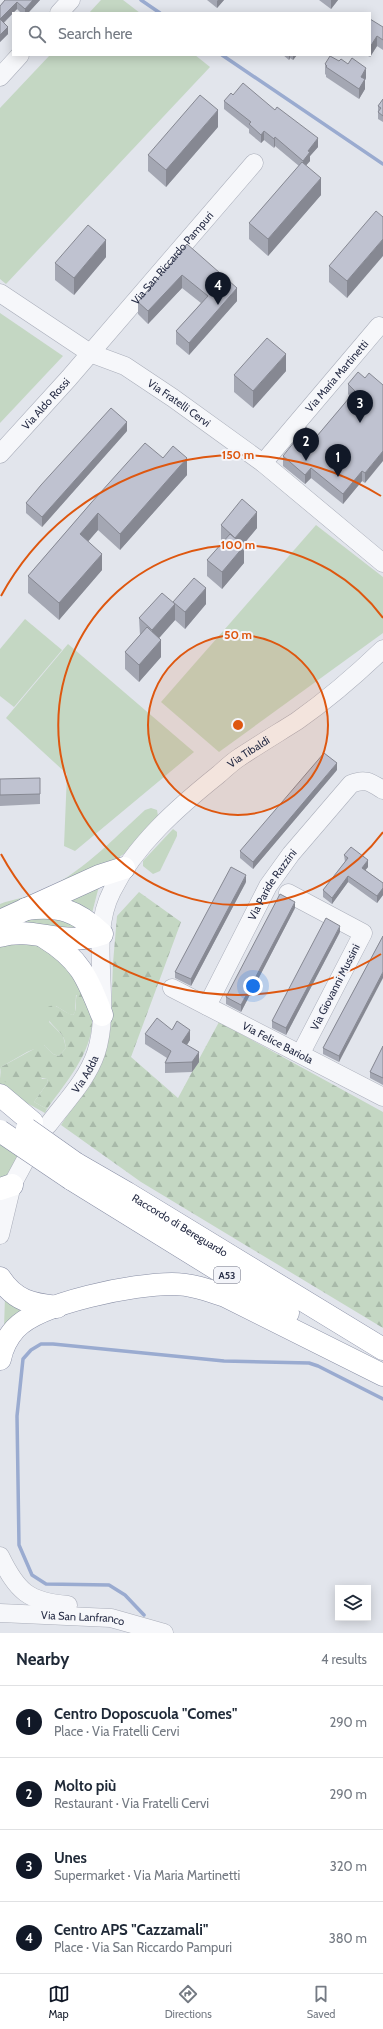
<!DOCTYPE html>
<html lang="en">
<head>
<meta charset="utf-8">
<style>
	:root { --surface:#fff; --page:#f6f6f7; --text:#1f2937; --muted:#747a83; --line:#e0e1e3; --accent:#111827 }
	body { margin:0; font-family:Cabin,sans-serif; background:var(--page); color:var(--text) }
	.controls { position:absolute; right:12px; bottom:12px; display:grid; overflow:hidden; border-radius:0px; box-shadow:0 2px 10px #0003 }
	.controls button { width:36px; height:36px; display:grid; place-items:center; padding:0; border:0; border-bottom:1px solid var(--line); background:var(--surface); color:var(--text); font:20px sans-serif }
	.you { position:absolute; left:253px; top:986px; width:14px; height:14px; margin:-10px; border:3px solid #fff; border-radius:50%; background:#1a73e8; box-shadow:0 0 0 6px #1a73e833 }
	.badge { display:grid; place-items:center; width:26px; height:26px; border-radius:50%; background:var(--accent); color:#fff; font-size:13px; font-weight:700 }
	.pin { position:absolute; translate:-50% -33px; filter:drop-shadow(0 1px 2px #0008) }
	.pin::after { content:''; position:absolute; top:21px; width:14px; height:12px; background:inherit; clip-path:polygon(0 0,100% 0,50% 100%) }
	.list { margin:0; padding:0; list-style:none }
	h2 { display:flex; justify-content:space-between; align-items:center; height:52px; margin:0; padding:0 16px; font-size:17px }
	h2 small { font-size:13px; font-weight:400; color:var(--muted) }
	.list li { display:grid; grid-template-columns:26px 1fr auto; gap:12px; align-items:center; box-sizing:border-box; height:72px; padding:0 16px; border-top:1px solid var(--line) }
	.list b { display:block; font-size:15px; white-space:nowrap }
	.list p { margin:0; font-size:13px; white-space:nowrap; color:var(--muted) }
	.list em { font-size:13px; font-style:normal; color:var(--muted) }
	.icon { flex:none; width:22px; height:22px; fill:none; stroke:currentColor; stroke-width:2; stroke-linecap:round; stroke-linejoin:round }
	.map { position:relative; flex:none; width:383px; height:1633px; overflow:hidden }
	.search { position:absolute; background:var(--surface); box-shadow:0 2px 10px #0003; left:12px; right:12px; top:12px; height:44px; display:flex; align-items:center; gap:10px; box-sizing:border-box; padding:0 14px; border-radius:0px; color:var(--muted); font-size:15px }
	.sheet { height:340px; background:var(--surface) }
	nav { display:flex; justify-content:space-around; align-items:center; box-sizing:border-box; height:56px; border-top:1px solid var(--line); background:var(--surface); font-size:11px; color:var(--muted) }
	nav a { display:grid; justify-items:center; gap:2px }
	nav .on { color:var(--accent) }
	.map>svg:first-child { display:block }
	.green { fill:#c4d7c3 }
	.forest { fill:url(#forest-firs) }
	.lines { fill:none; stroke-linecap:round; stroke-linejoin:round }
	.stream { stroke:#9aabd0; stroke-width:3.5 }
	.minor-casing { stroke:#aaaeba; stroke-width:19 }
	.highway-casing { stroke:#888ea5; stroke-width:23 }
	.minor { stroke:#f6f7fa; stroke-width:18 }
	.highway { stroke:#fff; stroke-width:22 }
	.highway-bridge-casing { stroke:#888ea5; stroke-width:23; stroke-linecap:butt }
	.highway-bridge { stroke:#fff; stroke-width:22 }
	.wall { fill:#a4a7b3 }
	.shaded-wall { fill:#868892 }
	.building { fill:#bfc2d0; stroke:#868892 }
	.ring { fill:none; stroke:#de570f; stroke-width:2 }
	.labels { text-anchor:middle; stroke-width:4; stroke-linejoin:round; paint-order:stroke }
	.shield { fill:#f3f4f9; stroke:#65697c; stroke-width:1 }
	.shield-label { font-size:10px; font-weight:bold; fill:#282e47 }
	.street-label { font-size:11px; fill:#282e47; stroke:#f3f4f9 }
	.centre { fill:#de570f; stroke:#f3f4f9; stroke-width:2 }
	.ring-label { font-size:12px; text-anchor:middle; font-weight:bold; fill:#de570f; stroke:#f3f4f9; stroke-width:4; stroke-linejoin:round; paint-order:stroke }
</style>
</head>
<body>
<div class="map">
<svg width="383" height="1633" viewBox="0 0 383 1633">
	<defs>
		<pattern id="forest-firs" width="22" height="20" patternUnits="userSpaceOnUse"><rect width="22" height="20" fill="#c4d7c3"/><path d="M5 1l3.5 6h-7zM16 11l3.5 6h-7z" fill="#a8b9a9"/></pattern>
	</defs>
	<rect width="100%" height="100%" fill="#e2e5ec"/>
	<!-- green -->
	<g class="green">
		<path d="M101 0H123L140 13H89Z"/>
		<path d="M50 55H195L210 67 6 284 0 279V108Z"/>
		<path d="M0 313 63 356 0 423Z"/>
		<path d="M316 525 383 577V633L219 752 161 702Z"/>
		<path d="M25 619 62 650 14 707 0 696V649Z"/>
		<path d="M68 644 194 752 75 851 64 846 67 774 6 718Z"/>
		<path d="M151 808 157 810 158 816 128 851 115 860 0 913V904C12 899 26 898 38 893 80 875 112 840 145 810Z"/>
		<path d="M173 829 177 832V836L160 871 153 874 143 866V861Z"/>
		<path d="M103 881 98 890 92 913 60 899Z"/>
		<path d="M53 913 88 930 7 921Z"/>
		<path d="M0 940 53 948 90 996 76 995 75 1012 73 1015 69 1014 56 1006 49 1022 63 1036 66 1048 59 1056 53 1054 44 1045 27 1052 1 1067 0 1072Z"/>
		<path d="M0 1077 1 1079H47L48 1082 34 1102 47 1109 45 1113 25 1102 0 1085Z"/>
		<path d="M0 1138 22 1152 6 1181H0Z"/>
		<path d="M5 1297 28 1307 4 1328Z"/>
	</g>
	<!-- forest -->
	<g class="forest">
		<path d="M139 892 181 922 131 1057 178 1098 219 1022 383 1112V1328L141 1182 61 1125 103 1059 111 1017 113 963 117 916Z"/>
		<path d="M79 991H84C87 998 92 1007 92 1015 95 1050 66 1082 47 1109L34 1102 48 1082 47 1079 42 1078 30 1096 0 1079 1 1067 34 1049 35 1045H44L53 1054 59 1056 66 1048C65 1044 65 1039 62 1035 55 1026 45 1021 46 1008 57 1001 62 1013 73 1015 79 1008 73 998 79 991Z"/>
	</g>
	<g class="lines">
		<!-- stream -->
		<g class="stream">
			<path d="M141 0 160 13"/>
			<path d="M222 55 383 164"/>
			<path d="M144 1615 125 1595 109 1585 46 1584 32 1575 19 1545 17 1416 23 1359 31 1350 41 1344H53L224 1361 309 1363 318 1366 383 1399"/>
		</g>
		<!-- minor casing -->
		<g class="minor-casing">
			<g id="minor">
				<path d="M59 13 71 0"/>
				<path d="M0 77 20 55"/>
				<path id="s1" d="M0 293 90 353 125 366 173 398 263 463 383 563"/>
				<path id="s2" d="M0 454 69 378 254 163"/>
				<path id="s3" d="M263 463 379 326"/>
				<path d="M288 893 363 933 301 1053"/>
				<path id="s4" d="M172 988 383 1097"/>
				<path id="s5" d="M207 1006 268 886 291 854 351 784C365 778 370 782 383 790"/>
				<path id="s6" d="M48 1125C65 1102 87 1080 96 1053 113 1001 87 939 112 891 135 845 178 807 218 775 225 769 232 762 240 757 258 745 278 733 297 721 328 699 356 675 383 649"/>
				<path d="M0 1235 12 1185 26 1159"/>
				<path d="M0 1556C17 1591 28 1602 68 1605"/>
				<path id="s7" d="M0 1613 111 1618 164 1633"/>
			</g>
		</g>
		<!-- highway casing -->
		<g class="highway-casing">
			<g id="highway">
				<path d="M0 921 99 876 124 868"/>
				<path d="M0 936C34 926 63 948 102 934 76 910 60 905 26 909"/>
				<path d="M44 937C80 959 87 977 102 1015"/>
				<path d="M0 1095 32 1122"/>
				<path id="s8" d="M75 1163 127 1193 383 1349"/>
				<path d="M71 1179 288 1313"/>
				<path d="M0 1189 12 1185"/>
				<path d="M0 1278C15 1301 32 1304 57 1307"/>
				<path d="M0 1359C2 1349 8 1337 15 1329 40 1302 135 1284 172 1284 191 1284 208 1290 225 1296L383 1375"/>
			</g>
		</g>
		<!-- minor -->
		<use href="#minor" class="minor"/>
		<!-- highway -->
		<use href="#highway" class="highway"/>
		<!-- highway-bridge casing -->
		<g class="highway-bridge-casing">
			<g id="highway-bridge">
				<path d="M27 1129 75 1163"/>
				<path d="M0 1131 71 1179"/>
			</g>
		</g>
		<!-- highway-bridge -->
		<use href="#highway-bridge" class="highway-bridge"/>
	</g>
	<!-- wall -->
	<g class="wall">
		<path d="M5 0H40L28 13H21L17 9 4 23 8 34 0 42V6Z"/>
		<path d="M207 0H224L217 8Z"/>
		<path d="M319 0H338L331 9Z"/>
		<path d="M370 19 383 28V50L377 46 370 57 366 55H370Z"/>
		<path d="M283 55H297L293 60 290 58 289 60Z"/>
		<path d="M325 64 366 78 365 80V89L359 99 326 77V75L325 74Z"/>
		<path d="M383 99V122L378 119V106Z"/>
		<path d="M224 101 318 147 310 156V161L306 165 321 195 268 256 249 239V223L299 166 275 146 274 148 264 140 261 143 249 133V129L224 109Z"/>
		<path d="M218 127 166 187 148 171V155Z"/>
		<path d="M383 217 347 298 329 282V266Z"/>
		<path d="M187 244 237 301 189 355 176 344V331L201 303 182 288 148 324 138 314V302Z"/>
		<path d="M106 257 74 295 55 280V263Z"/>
		<path d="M286 371 253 408 234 392V375Z"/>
		<path d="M365 378V483L362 481 343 504 311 478 305 484 283 466V456L317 436 350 397 348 394V384Z"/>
		<path d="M127 431 42 527 26 513V503Z"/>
		<path d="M163 458 187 475 120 550 98 530 88 541 102 570 59 620 28 593V576L91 503Z"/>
		<path d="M221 525 257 528 243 545 244 563 222 589 207 576V560L222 543 221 542Z"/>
		<path d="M173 602 206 604 185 629 175 620 159 638 161 657 139 682 125 669V652L140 635 139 618Z"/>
		<path d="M337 770 253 869 240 858V851Z"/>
		<path d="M0 779 40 794V804L0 806Z"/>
		<path d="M344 855 368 867 365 870 383 883V895L377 903 348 882 332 904 323 897V890L345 862Z"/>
		<path d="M246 882 191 986 175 978V972Z"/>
		<path d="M295 908 241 1012 226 1004V997Z"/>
		<path d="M340 932 286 1035 272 1028V1021Z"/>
		<path d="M383 936 339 1062 323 1054V1048Z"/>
		<path d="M172 1030 190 1040 187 1045 199 1062 192 1072 165 1073V1063L167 1058 145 1044V1034Z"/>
		<path d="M383 1046V1085L370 1078V1072Z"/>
	</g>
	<!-- shaded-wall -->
	<g class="shaded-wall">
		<path d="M33 0H40L28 13H25V9Z"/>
		<path d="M218 0H224L217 8V1Z"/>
		<path d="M331 0H338L331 9Z"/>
		<path d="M17 2V9L0 26V19Z"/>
		<path d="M8 27V34L0 42V35Z"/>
		<path d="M377 36V46L370 57V47Z"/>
		<path d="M289 55H290V58L289 60Z"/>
		<path d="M293 55H297L293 60Z"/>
		<path d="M366 68V78L365 80V89L359 99V89L361 77Z"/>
		<path d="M218 110V127L166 187V170Z"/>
		<path d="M264 131V140L261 143V135Z"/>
		<path d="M275 137V146L274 148V139Z"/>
		<path d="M318 138V147L310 156V161L303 169V161L308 151Z"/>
		<path d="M321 178V195L268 256V239Z"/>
		<path d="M383 239V256L347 298V281Z"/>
		<path d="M106 240V257L74 295V278Z"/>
		<path d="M182 275V288L148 324V311Z"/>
		<path d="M237 288V301L189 355V343Z"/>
		<path d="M286 354V371L253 408V391Z"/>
		<path d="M127 422V431L42 527V517Z"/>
		<path d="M383 451V461L365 483V473Z"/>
		<path d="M187 458V475L120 550V534Z"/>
		<path d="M311 468V478L305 484V475Z"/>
		<path d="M362 471V481L343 504V494Z"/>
		<path d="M257 512V528L235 554V538Z"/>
		<path d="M98 513V530L80 551V534Z"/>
		<path d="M244 546V563L222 589V572Z"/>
		<path d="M102 554V570L59 620V603Z"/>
		<path d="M206 588V604L185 629V612Z"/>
		<path d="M175 604V620L152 646V630Z"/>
		<path d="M161 640V657L139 682V665Z"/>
		<path d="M337 763V770L253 869V862Z"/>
		<path d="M368 860V867L362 874V868Z"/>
		<path d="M246 875V882L191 986V979Z"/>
		<path d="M348 876V882L332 904V898Z"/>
		<path d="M383 888V895L377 903V896Z"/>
		<path d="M295 902V908L241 1012V1005Z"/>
		<path d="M340 926V932L286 1035V1028Z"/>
		<path d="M383 972V978L339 1062V1056Z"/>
		<path d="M190 1030V1040L182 1052V1042Z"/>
		<path d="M199 1052V1062L192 1072V1062Z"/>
	</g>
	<!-- building -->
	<g class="building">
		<path d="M5 0H33L25 9 17 2 0 19V6Z"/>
		<path d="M0 19 8 27 0 35Z"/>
		<path d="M370 19 383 27V40L377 36 370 47Z"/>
		<path d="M330 56 339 61 341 59 348 64 352 58 366 68 361 77 365 79 359 89 326 67 327 66 325 64Z"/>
		<path d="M243 83 275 110 277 107 318 138 308 151 310 152 303 161 275 137 274 139 264 131 261 135 249 124 251 122 224 101 231 93 233 95Z"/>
		<path d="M200 95 218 110 166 170 148 155Z"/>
		<path d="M383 99V116L378 112 381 108 378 106Z"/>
		<path d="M302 162 321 178 268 239 249 223Z"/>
		<path d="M376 211 383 217V239L347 281 329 266Z"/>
		<path d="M88 225 106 240 74 278 55 263Z"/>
		<path d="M187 244 237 288 189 343 176 331 208 296 182 275 148 311 138 302Z"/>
		<path d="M267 338 286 354 253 391 234 375Z"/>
		<path d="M358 372 365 378 369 373 383 385V451L365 473 362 471 343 494 311 468 305 475 283 456 306 427 317 436 355 391 348 384Z"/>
		<path d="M111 408 127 422 42 517 26 503 41 485Z"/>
		<path d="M145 443 163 458 173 446 187 458 120 534 98 513 80 534 102 554 59 603 28 576 91 503Z"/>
		<path d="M242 499 257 512 235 538 221 525Z"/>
		<path d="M230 534 244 546 222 572 207 560Z"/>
		<path d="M194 578 206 588 185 612 173 602Z"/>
		<path d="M162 593 175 604 152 630 139 618Z"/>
		<path d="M147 627 161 640 139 665 125 652Z"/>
		<path d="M324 753 337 763 253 862 240 851Z"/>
		<path d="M40 778V794L0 795V779Z"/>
		<path d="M351 847 368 860 362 868 383 883V888L377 896 348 876 332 898 323 890 348 858 344 855Z"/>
		<path d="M231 867 246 875 191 979 175 972Z"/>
		<path d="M280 894 295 902 241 1005 226 997Z"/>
		<path d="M326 918 340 926 286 1028 272 1021Z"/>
		<path d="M383 936V972L339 1056 323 1048Z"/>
		<path d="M157 1018 172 1030 177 1021 190 1030 182 1042 199 1052 192 1062 165 1063 171 1051 145 1034Z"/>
		<path d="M383 1046V1078L370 1072Z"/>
	</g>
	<!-- distance rings -->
	<circle cx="238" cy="725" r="90" fill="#de570f" fill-opacity=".12"/>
	<g class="ring">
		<circle cx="238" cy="725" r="90"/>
		<path d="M383 832A180 180 0 1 1 383 618"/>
		<path d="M381 954A270 270 0 0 1 1 854M1 596A270 270 0 0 1 381 496"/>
	</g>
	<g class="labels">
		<!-- shield labels -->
		<rect class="shield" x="214" y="1267" width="26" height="16" rx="3"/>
		<g class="shield-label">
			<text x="227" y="1279">A53</text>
		</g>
		<!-- street labels -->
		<g class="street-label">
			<text dy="4" stroke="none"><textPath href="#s2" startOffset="261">Via San Riccardo Pampuri</textPath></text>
			<text dy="4" stroke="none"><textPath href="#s3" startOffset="114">Via Maria Martinetti</textPath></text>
			<text dy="4" stroke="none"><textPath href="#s1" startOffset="211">Via Fratelli Cervi</textPath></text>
			<text dy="4" stroke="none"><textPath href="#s2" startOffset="68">Via Aldo Rossi</textPath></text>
			<text dy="4" stroke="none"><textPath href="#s6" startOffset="448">Via Tibaldi</textPath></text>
			<text dy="4" stroke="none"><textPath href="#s5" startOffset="138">Via Paride Razzini</textPath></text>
			<text transform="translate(335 987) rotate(-63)" y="4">Via Giovanni Mussini</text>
			<text dy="4" stroke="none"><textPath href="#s4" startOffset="119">Via Felice Bariola</textPath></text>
			<text dy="4" stroke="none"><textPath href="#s6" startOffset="63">Via Adda</textPath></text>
			<text dy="4" stroke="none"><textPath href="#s8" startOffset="122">Raccordo di Bereguardo</textPath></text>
			<text dy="4" stroke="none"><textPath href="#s7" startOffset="83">Via San Lanfranco</textPath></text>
		</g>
	</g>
	<circle cx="238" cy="725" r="6" class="centre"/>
	<g class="ring-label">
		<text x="238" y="459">150 m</text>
		<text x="238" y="549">100 m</text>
		<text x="238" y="639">50 m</text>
	</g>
</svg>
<div class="controls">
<button><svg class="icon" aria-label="layers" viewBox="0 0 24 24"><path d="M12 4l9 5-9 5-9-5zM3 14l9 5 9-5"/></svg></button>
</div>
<div class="you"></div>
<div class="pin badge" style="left:338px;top:477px">1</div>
<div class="pin badge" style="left:306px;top:461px">2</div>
<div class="pin badge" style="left:360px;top:423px">3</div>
<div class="pin badge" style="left:218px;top:305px">4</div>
<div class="search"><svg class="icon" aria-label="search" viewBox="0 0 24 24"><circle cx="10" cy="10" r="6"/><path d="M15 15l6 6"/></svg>Search here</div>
</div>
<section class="sheet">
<h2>Nearby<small>4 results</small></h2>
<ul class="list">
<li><span class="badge">1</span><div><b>Centro Doposcuola &quot;Comes&quot;</b><p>Place · Via Fratelli Cervi</p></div><em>290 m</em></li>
<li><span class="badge">2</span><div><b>Molto più</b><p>Restaurant · Via Fratelli Cervi</p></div><em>290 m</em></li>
<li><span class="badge">3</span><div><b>Unes</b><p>Supermarket · Via Maria Martinetti</p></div><em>320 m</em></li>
<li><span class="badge">4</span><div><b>Centro APS &quot;Cazzamali&quot;</b><p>Place · Via San Riccardo Pampuri</p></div><em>380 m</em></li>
</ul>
</section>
<nav>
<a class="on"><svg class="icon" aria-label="map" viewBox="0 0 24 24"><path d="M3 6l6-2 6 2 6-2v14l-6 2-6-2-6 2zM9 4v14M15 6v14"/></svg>Map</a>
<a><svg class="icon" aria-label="directions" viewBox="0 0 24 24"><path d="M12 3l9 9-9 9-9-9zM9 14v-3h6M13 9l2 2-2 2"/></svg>Directions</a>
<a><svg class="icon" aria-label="saved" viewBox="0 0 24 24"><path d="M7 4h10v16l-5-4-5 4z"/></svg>Saved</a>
</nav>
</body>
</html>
